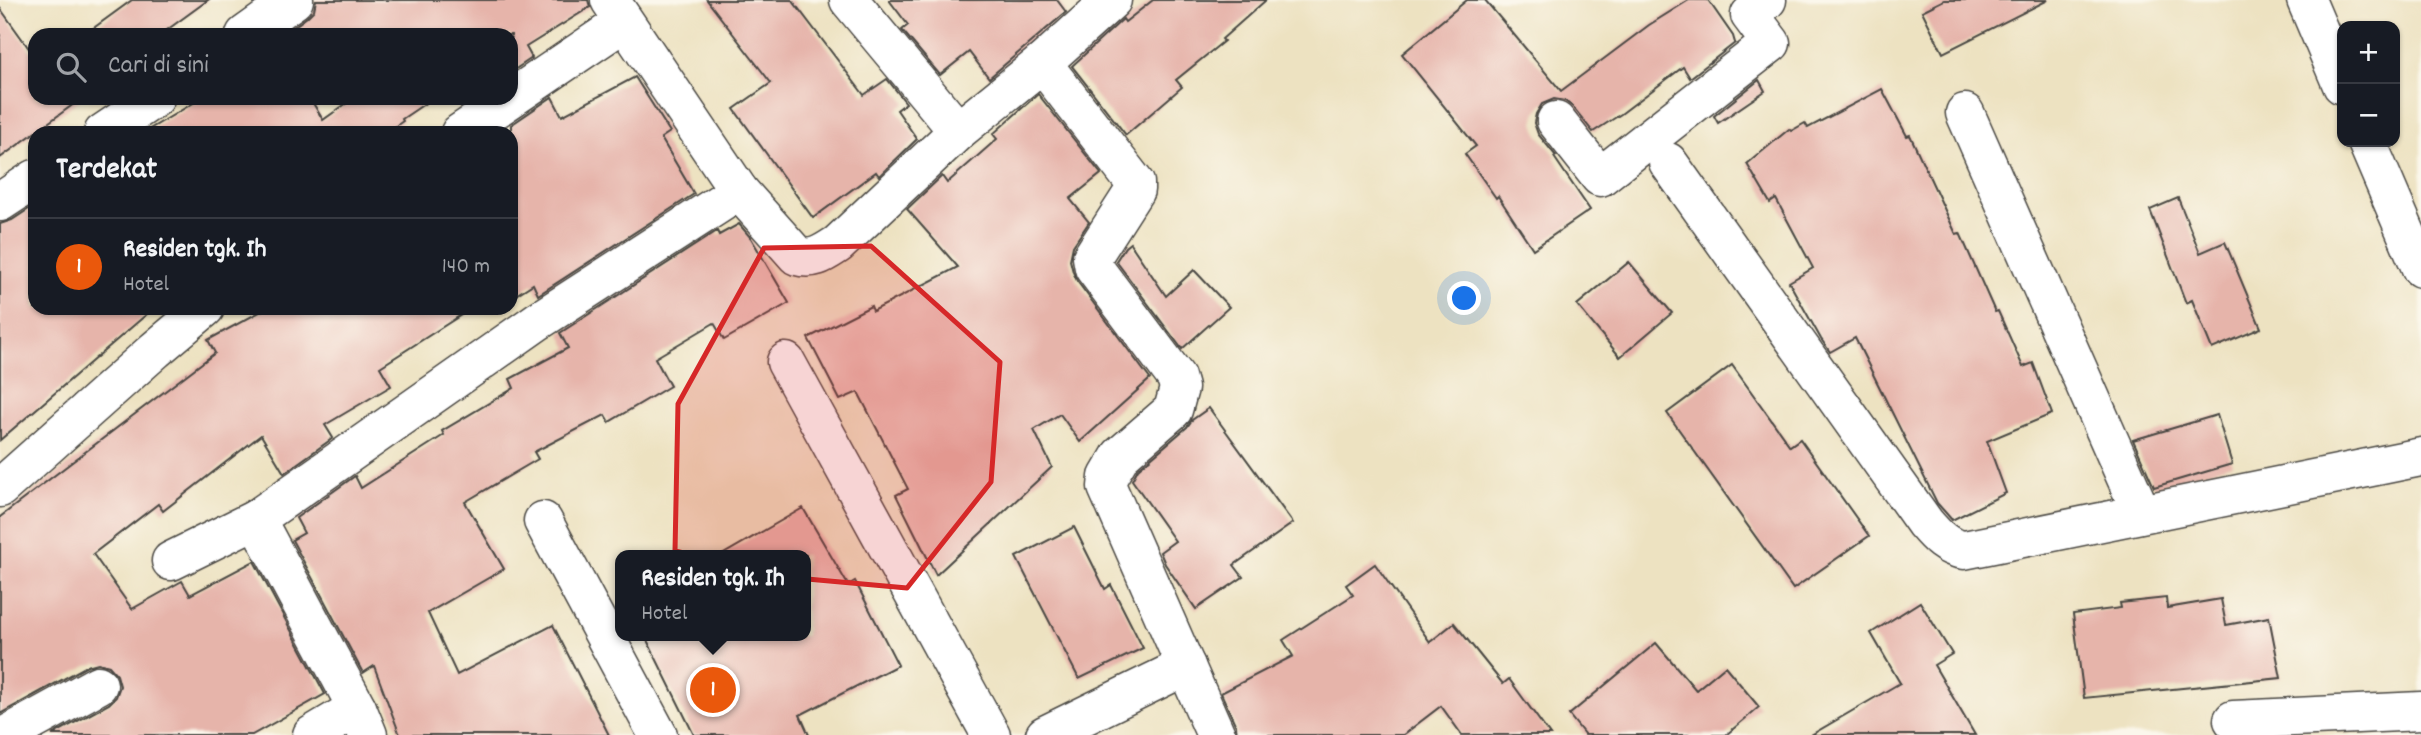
<!DOCTYPE html>
<html lang="id">
<head>
<meta charset="utf-8">
<style>
	:root { --surface:#171b24; --page:#242831; --text:#f1f3f6; --muted:#9ea1a6; --line:#363941; --accent:#ea580c }
	body { margin:0; font-family:Dekko,sans-serif; background:var(--page); color:var(--text) }
	.controls { position:absolute; right:21px; top:21px; display:grid; overflow:hidden; border-radius:14px; box-shadow:0 2px 5px #0004 }
	.controls button { width:63px; height:63px; display:grid; place-items:center; padding:0; border:0; border-bottom:2px solid var(--line); background:var(--surface); color:var(--text); font:35px sans-serif }
	.you { position:absolute; left:1465px; top:299px; width:24px; height:24px; margin:-18px; border:5px solid #fff; border-radius:50%; background:#1a73e8; box-shadow:0 0 0 10px #1a73e833 }
	.badge { display:grid; place-items:center; width:46px; height:46px; border-radius:50%; background:var(--accent); color:#fff; font-size:23px; font-weight:700 }
	.pin { position:absolute; translate:-50% -50%; border:4px solid #fff; box-shadow:0 2px 7px #0006 }
	.popup { position:absolute; left:615px; top:550px; width:196px; height:91px; box-sizing:border-box; display:grid; place-content:center; border-radius:14px; background:var(--surface); filter:drop-shadow(0 2px 5px #0005); font-size:23px; white-space:nowrap; color:var(--muted) }
	.popup b { font-size:26px; color:var(--text) }
	.popup::after { content:''; position:absolute; left:50%; top:100%; margin-left:-14px; border:14px solid transparent; border-top-color:var(--surface) }
	.list { margin:0; padding:0; list-style:none }
	h2 { display:flex; justify-content:space-between; align-items:center; height:91px; margin:0; padding:0 28px; font-size:30px }
	h2 small { font-size:23px; font-weight:400; color:var(--muted) }
	.list li { display:grid; grid-template-columns:46px 1fr auto; gap:21px; align-items:center; box-sizing:border-box; height:98px; padding:0 28px; border-top:2px solid var(--line) }
	.list b { display:block; font-size:26px; white-space:nowrap }
	.list p { margin:0; font-size:23px; white-space:nowrap; color:var(--muted) }
	.list em { font-size:23px; font-style:normal; color:var(--muted) }
	.icon { flex:none; width:38px; height:38px; fill:none; stroke:currentColor; stroke-width:2; stroke-linecap:round; stroke-linejoin:round }
	.map { position:relative; flex:none; width:2421px; height:735px; overflow:hidden }
	.search { position:absolute; background:var(--surface); box-shadow:0 2px 5px #0004; left:28px; top:28px; width:490px; height:77px; display:flex; align-items:center; gap:18px; box-sizing:border-box; padding:0 24px; border-radius:21px; color:var(--muted); font-size:26px }
	.panel { position:absolute; background:var(--surface); box-shadow:0 2px 5px #0004; left:28px; top:126px; width:490px; height:189px; border-radius:21px }
	.map>svg:first-child { display:block }
	.building { fill:#e6b4aa }
	.lines { fill:none; stroke-linecap:round; stroke-linejoin:round }
	.street-casing { stroke:#484642; stroke-width:41 }
	.street { stroke:#fff; stroke-width:38 }
	.marked { fill:#d62828; fill-opacity:0.2; stroke:#d62828; stroke-width:5; stroke-linejoin:round }
</style>
</head>
<body>
<div class="map">
<svg width="2421" height="735" viewBox="0 0 2421 735">
	<rect width="100%" height="100%" fill="#fbf7ec"/>
	<filter id="ink" filterUnits="userSpaceOnUse"><feTurbulence type="fractalNoise" baseFrequency=".0143" numOctaves="2"/><feDisplacementMap in="SourceGraphic" scale="14" xChannelSelector="R" yChannelSelector="G"/><feConvolveMatrix kernelMatrix="1 2 1 2 8 2 1 2 1" color-interpolation-filters="sRGB"/></filter>
	<filter id="wash" filterUnits="userSpaceOnUse"><feTurbulence type="fractalNoise" baseFrequency=".00686" numOctaves="4" result="noise"/><feDisplacementMap in="SourceGraphic" scale="28" xChannelSelector="R" yChannelSelector="G"/><feGaussianBlur stdDeviation="1.57" result="paint"/><feColorMatrix in="noise" values="0 0 0 0 0 0 0 0 0 0 0 0 0 0 0 0 0 1.4 0 .05"/><feComposite in="paint" operator="in"/></filter>
	<g filter="url(#wash)">
		<rect width="100%" height="100%" fill="#ede2c1"/>
		<g id="blocks">
			<!-- building -->
			<g class="building">
				<path d="M132 0H208L160 35H84Z"/>
				<path d="M316 0H588L590 7 526 47 532 58 511 72V35H283L307 17 314 10Z"/>
				<path d="M707 0H792L864 95 887 79 906 103 897 110 917 139 879 176 876 172 813 218 734 109 771 83Z"/>
				<path d="M889 0H1057L1066 12 989 78 969 52 940 75 902 30 908 25Z"/>
				<path d="M1153 0H1266L1222 39 1224 41 1176 80 1182 87 1126 135 1072 66 1123 19 1125 22Z"/>
				<path d="M1467 0H1485L1561 91 1649 25 1689 0H1708L1733 36 1735 43 1690 78 1683 67 1621 114 1593 132 1573 107 1565 101 1554 99 1542 104 1536 114 1534 123 1538 134 1556 156 1554 157 1590 210 1533 249 1498 196 1496 198 1465 154 1476 146 1402 54Z"/>
				<path d="M1944 0H2048L1943 53 1922 11Z"/>
				<path d="M0 8 35 57V98H82L0 158Z"/>
				<path d="M635 77 670 132 661 138 694 194 538 295 533 284 511 298V125L552 97 562 116Z"/>
				<path d="M1759 80 1765 91 1718 123 1714 116Z"/>
				<path d="M1882 89 1907 136 1910 135 1956 234 1960 233 1995 312 1998 311 2023 367 2033 363 2052 414 1987 441 2006 493 1952 520 1937 503 1855 338 1830 352 1821 339 1789 282 1813 268 1776 199 1770 203 1747 164 1789 129 1791 131 1805 123 1808 128Z"/>
				<path d="M1038 94 1101 174 1070 199 1089 222 1073 246 1070 260 1073 272 1077 281 1150 379 1080 442 1060 414 1034 430 1052 467 936 575 896 495 908 489 858 392 840 400 808 338 871 306 873 311 958 267 907 209 942 176 947 183 997 139 993 134Z"/>
				<path d="M202 98H310L323 120 354 98H433L402 119 403 121 386 133H143Z"/>
				<path d="M2178 198 2200 253 2225 242 2261 328 2212 349 2192 300 2186 303 2150 210Z"/>
				<path d="M35 205V308H154L0 440V224L12 220Z"/>
				<path d="M739 224 751 238 789 303 724 340 714 323 655 358 670 386 609 422 605 415 534 452 538 459 465 502 504 569 428 613 457 675 553 625 609 735H400L374 666 363 673 292 540 304 533 296 518 355 476 361 488 444 435 442 431 514 388 510 379 568 348 560 333 717 231 719 235Z"/>
				<path d="M1130 243 1166 296 1194 270 1229 307 1182 349 1116 261 1125 247Z"/>
				<path d="M1629 262 1672 313 1620 357 1577 305Z"/>
				<path d="M267 308H472L380 367 391 386 325 425 333 438 284 473 261 435 163 511 158 504 93 554 132 609 182 581 190 595 254 561 325 694 252 735H52L109 704 116 697 120 686 117 675 109 666 98 663 87 666 0 714V517L215 353 208 340Z"/>
				<path d="M1732 365 1790 446 1800 439 1869 536 1793 589 1667 413Z"/>
				<path d="M1209 408 1293 523 1234 565 1243 577 1196 609 1165 564 1160 552 1175 541 1132 480 1138 469 1187 427 1192 420Z"/>
				<path d="M2217 415 2232 464 2154 487 2133 440Z"/>
				<path d="M803 508 848 585 855 581 898 665 800 715 809 735H694L645 636H806V555H722Z"/>
				<path d="M1074 527 1105 589 1111 585 1143 648 1079 679 1016 557Z"/>
				<path d="M1375 564 1430 642 1454 623 1503 684 1509 679 1550 735H1462L1441 706 1403 735H1237L1236 726 1221 693 1293 656 1283 640 1353 595 1346 585Z"/>
				<path d="M2166 598 2167 608 2221 599 2226 625 2269 617 2281 678 2084 698 2073 614 2121 608 2120 603Z"/>
				<path d="M1920 602 1952 654 1934 665 1975 735H1811L1900 683 1871 633Z"/>
				<path d="M1656 643 1696 690 1725 666 1759 707 1726 735H1585L1569 715Z"/>
			</g>
		</g>
	</g>
	<g filter="url(#ink)">
		<use href="#blocks" fill-opacity="0" stroke="#484642" stroke-width="2"/>
		<g class="lines">
			<!-- street casing -->
			<g class="street-casing">
				<g id="street">
					<path d="M610 0 739 191 797 256C814 261 824 253 838 244L958 131 1042 63 1112 0"/>
					<path d="M849 0 958 131"/>
					<path d="M2306 0 2342 85"/>
					<path d="M245 35 294 0"/>
					<path d="M1042 63 1135 183V190L1092 257 1094 268 1176 377 1179 388 1173 410 1121 455 1108 477 1107 487 1216 735"/>
					<path d="M1965 113 2141 512"/>
					<path d="M1556 121 1600 177 1771 43 1750 15 1767 0"/>
					<path d="M103 133 155 98"/>
					<path d="M460 133 624 22"/>
					<path d="M2367 142 2421 268"/>
					<path d="M1668 162 1925 523C1936 536 1947 548 1964 550L2421 457"/>
					<path d="M0 202 35 179"/>
					<path d="M786 362 991 735"/>
					<path d="M0 488 155 350 205 308"/>
					<path d="M543 521 658 735"/>
					<path d="M171 561 256 519"/>
					<path d="M2233 720 2421 711"/>
					<path d="M7 735 98 685"/>
					<path d="M312 735 357 708"/>
					<path d="M368 735 357 708 256 519 538 321 739 191"/>
					<path d="M1045 735 1186 666"/>
				</g>
			</g>
			<!-- street -->
			<use href="#street" class="street"/>
		</g>
	</g>
	<!-- marked area -->
	<path class="marked" d="M871 246 1000 362 991 482 907 588 796 578 675 551 678 404 764 248Z"/>
</svg>
<div class="controls">
<button>+</button>
<button>−</button>
</div>
<div class="you"></div>
<div class="pin badge" style="left:713px;top:690px">1</div>
<div class="popup"><b>Residen tgk. Ih</b>Hotel</div>
<div class="search"><svg class="icon" aria-label="search" viewBox="0 0 24 24"><circle cx="10" cy="10" r="6"/><path d="M15 15l6 6"/></svg>Cari di sini</div>
<section class="panel">
<h2>Terdekat<small></small></h2>
<ul class="list">
<li><span class="badge">1</span><div><b>Residen tgk. Ih</b><p>Hotel</p></div><em>140 m</em></li>
</ul>
</section>
</div>
</body>
</html>
